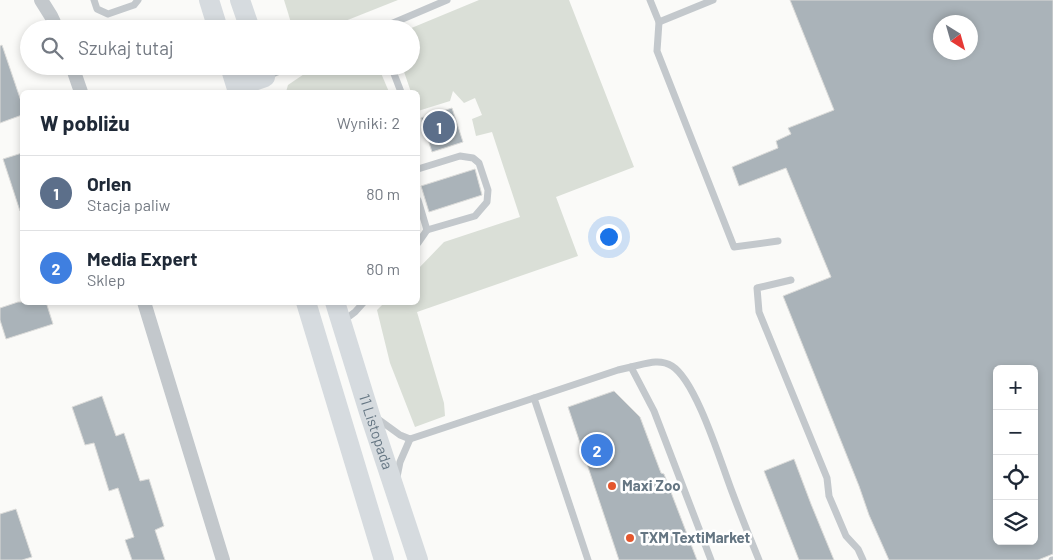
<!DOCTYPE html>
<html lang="pl">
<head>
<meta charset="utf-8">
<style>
	:root { --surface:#fff; --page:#f6f6f7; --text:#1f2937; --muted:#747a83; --line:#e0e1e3; --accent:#e4572e }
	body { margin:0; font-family:Barlow,sans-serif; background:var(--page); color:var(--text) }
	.controls { position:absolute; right:15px; bottom:15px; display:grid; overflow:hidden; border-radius:8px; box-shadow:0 2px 8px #0003 }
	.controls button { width:45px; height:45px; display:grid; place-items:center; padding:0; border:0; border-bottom:1px solid var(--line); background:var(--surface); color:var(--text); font:25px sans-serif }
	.compass { position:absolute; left:933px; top:15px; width:45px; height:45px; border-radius:50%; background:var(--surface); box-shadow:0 2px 8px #0003; rotate:143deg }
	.you { position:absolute; left:608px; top:236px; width:18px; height:18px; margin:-12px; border:4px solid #fff; border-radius:50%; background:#1a73e8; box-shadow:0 0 0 8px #1a73e833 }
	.badge { display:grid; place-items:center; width:32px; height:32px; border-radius:50%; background:var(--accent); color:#fff; font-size:16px; font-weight:700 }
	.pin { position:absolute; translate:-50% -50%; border:2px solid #fff; box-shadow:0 1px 5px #0006 }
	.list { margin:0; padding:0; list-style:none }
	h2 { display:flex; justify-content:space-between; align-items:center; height:65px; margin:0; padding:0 20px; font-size:21px }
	h2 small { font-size:16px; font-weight:400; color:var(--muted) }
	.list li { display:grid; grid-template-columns:32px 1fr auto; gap:15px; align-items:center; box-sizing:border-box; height:75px; padding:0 20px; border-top:1px solid var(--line) }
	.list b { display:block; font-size:19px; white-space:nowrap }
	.list p { margin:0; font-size:16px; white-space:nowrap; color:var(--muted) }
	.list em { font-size:16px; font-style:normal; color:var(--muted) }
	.icon { flex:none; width:28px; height:28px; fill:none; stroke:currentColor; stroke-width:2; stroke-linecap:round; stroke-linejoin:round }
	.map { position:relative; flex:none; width:1053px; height:560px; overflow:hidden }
	.search { position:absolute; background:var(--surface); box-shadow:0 2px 8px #0003; left:20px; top:20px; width:400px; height:55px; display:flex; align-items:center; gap:12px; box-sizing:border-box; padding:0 18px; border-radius:28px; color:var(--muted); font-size:19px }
	.panel { position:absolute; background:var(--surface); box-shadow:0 2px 8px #0003; left:20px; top:90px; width:400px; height:215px; border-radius:8px }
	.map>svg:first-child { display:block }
	.green { fill:#dadfd7 }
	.building { fill:#aab3b9; stroke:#dcdcda; fill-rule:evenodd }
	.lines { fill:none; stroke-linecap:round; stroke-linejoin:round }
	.service { stroke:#c3c8cc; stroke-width:7 }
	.minor { stroke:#c3c8cc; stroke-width:14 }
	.secondary { stroke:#d6dbdf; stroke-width:20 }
	.poi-dot { fill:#e4572e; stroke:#fff; stroke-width:2 }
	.labels { text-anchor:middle; stroke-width:5; stroke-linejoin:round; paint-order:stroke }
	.street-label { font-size:15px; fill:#657683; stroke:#fff }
	.poi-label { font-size:15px; font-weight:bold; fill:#657683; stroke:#fff; text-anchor:start }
</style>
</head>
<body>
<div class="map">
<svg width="1053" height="560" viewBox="0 0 1053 560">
	<rect width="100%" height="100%" fill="#fafaf8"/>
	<!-- green -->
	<g class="green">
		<path d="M284 0H398L325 29H293Z"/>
		<path d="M479 0H569L634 167 556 197 578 256 417 312 444 403 445 416 415 427 390 363 377 310 384 303 418 302V269L444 242 520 217 492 132 476 136 472 119 482 115 475 98 464 103 453 91 450 101 418 111V92H411L402 66H411V29H409Z"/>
		<path d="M319 66H378L389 92H286L288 85 310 70Z"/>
	</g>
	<!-- building -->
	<g class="building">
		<path d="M790 0H1053V554L1038 560H889L869 515 859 486 783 296 831 277 786 168 739 186 732 167 778 148 776 141 791 134 788 128 834 110ZM940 22H970V52H940ZM997 369H1034V541H997Z"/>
		<path d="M2 45 22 104V115L0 123V46Z"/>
		<path d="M452 108 463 142 432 152 421 118Z"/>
		<path d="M22 153V211H20L3 159Z"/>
		<path d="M475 169 482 195 429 212 421 186Z"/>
		<path d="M18 302H46L53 324 6 339 0 320V308Z"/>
		<path d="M614 391 640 417 661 473 664 474 697 560H619L568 407Z"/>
		<path d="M102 396 116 436 124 433 140 481 149 479 164 526 155 530 165 560H132L125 540 134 537 118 488 109 491 94 443 85 445 72 407Z"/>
		<path d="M794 459 811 504 834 560H799L764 471Z"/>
		<path d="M16 509 32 557 22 560H0V514Z"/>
	</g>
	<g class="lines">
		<!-- service -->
		<g class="service">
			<path d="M94 0 97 9 108 14 134 5 138 0"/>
			<path d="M650 0 659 22 657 51 734 247 778 241"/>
			<path d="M659 22 713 0"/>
			<path d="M379 29 447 0"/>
			<path d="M391 66 401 92"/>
			<path d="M265 77 292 66"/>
			<path d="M418 169 460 156 473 158 479 163 488 190 487 202 475 216 427 230"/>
			<path d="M418 200 427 230 418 243"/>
			<path d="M791 280 757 288 759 312 827 478 829 496 846 536 858 549 863 560"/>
			<path d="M343 321 355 312 364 302"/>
			<path d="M631 367C645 364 659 358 672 366 696 381 720 460 731 489 740 513 749 536 759 560"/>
			<path d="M378 419 400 435 410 439 534 398"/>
			<path d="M397 477 400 462 410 439"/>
			<path d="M588 560 534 398 618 370 631 367 654 411 711 560"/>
			<path d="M1052 560H1053"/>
		</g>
		<!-- minor -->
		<g class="minor">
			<path d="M41 0 51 16 57 29"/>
			<path d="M72 66 81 92"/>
			<path d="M144 302 223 560"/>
		</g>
		<!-- secondary -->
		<g class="secondary">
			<path d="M209 0 218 29"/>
			<path d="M240 0 250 29"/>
			<path d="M230 66 238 92"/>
			<path d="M237 87 265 77"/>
			<path d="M306 302 384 560"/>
			<path id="s1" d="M335 302 369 412 418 560"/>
		</g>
	</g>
	<!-- markers -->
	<g class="poi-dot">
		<circle cx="612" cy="486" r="5"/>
		<circle cx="630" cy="538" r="5"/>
	</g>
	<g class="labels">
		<!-- street labels -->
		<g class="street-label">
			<text dy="5" stroke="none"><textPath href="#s1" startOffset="136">11 Listopada</textPath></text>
		</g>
		<!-- poi labels -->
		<g class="poi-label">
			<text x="622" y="491">Maxi Zoo</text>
			<text x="640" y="543">TXM TextiMarket</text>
		</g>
	</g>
</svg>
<div class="controls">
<button>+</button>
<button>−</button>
<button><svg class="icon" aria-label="locate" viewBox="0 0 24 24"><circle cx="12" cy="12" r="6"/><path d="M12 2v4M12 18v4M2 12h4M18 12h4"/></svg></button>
<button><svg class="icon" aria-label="layers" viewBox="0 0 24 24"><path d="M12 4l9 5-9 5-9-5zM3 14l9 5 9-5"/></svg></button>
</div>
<svg class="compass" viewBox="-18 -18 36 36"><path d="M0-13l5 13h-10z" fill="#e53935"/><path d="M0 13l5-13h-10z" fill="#747a83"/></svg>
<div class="you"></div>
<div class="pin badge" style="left:439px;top:127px;background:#5c6f8a">1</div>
<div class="pin badge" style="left:597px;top:450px;background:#3f7fe0">2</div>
<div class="search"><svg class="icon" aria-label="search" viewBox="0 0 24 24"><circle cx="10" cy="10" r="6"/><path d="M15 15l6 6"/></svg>Szukaj tutaj</div>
<section class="panel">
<h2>W pobliżu<small>Wyniki: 2</small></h2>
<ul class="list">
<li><span class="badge" style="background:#5c6f8a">1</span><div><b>Orlen</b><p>Stacja paliw</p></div><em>80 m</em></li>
<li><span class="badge" style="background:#3f7fe0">2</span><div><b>Media Expert</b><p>Sklep</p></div><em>80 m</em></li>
</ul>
</section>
</div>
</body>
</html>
